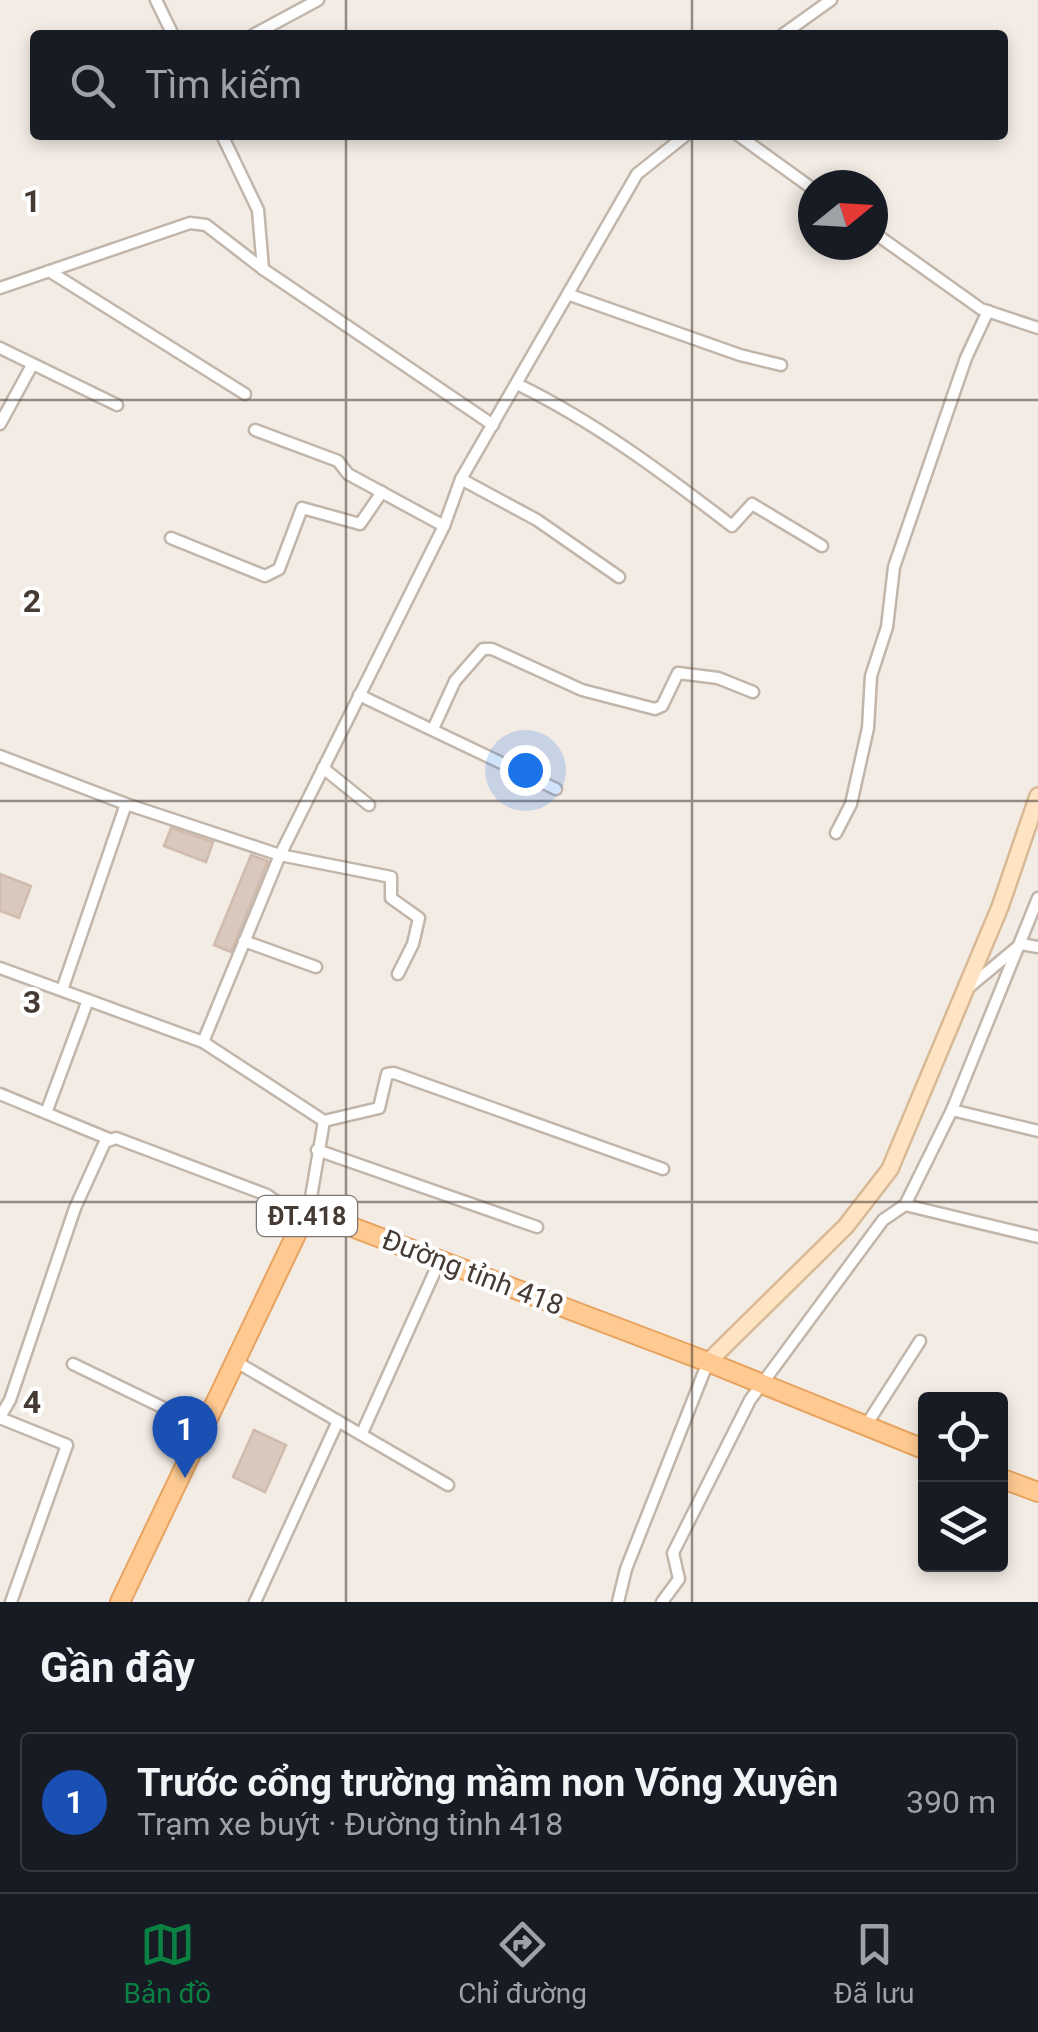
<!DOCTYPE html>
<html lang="vi">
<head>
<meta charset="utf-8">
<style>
	:root { --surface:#171b24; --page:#20242c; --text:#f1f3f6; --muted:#9ea1a6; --line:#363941; --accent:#0b8043 }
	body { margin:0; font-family:Roboto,sans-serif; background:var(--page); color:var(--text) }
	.controls { position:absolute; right:30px; bottom:30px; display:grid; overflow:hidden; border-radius:10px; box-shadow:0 5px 15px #0003 }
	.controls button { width:90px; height:90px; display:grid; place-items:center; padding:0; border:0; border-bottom:2px solid var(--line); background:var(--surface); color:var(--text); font:50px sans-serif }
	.compass { position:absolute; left:798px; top:170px; width:90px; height:90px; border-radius:50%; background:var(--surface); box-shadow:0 5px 15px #0003; rotate:72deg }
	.you { position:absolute; left:525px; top:770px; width:35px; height:35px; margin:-25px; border:8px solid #fff; border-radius:50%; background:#1a73e8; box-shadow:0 0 0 15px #1a73e833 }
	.badge { display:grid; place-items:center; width:65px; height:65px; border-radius:50%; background:var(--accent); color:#fff; font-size:32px; font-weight:700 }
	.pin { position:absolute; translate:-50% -82px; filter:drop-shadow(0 2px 5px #0008) }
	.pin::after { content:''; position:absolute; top:52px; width:35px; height:30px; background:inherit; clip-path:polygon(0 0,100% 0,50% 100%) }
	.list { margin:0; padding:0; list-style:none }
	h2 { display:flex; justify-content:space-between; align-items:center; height:130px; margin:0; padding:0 40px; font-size:42px }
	h2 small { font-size:32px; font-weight:400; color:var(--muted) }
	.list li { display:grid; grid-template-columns:65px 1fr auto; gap:30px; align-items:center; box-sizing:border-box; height:140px; margin:0 20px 20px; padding:0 20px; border:2px solid var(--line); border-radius:10px }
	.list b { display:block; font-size:38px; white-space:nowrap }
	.list p { margin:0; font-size:32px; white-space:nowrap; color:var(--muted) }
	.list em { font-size:32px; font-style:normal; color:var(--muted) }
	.icon { flex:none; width:55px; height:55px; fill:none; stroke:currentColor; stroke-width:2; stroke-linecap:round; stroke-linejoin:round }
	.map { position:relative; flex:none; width:1038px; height:1602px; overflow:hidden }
	.search { position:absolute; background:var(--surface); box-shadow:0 5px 15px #0003; left:30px; right:30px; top:30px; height:110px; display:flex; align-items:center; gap:25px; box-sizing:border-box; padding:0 35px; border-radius:10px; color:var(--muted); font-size:38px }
	.sheet { height:290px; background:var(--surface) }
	nav { display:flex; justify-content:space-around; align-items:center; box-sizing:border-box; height:140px; border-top:2px solid var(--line); background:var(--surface); font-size:28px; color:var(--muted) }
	nav a { display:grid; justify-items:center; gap:5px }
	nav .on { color:var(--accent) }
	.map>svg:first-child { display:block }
	.building { fill:#d8c8bd; stroke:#d0bbad; stroke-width:2.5 }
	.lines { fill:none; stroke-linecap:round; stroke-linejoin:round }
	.minor-casing { stroke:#c2b5aa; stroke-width:15 }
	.secondary-casing { stroke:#d8b995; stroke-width:20 }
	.primary-casing { stroke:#e7a35f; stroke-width:22 }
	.minor { stroke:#fff; stroke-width:10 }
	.secondary { stroke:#ffe4c3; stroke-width:15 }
	.primary { stroke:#ffca92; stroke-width:18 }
	.grid { fill:none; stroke:#463b34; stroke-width:2.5; stroke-opacity:0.55 }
	.labels { text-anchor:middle; stroke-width:8; stroke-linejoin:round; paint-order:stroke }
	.shield { fill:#fff; stroke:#7e7671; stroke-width:2.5 }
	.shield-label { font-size:25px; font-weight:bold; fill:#463b34 }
	.street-label { font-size:28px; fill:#463b34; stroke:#fff }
	.grid-label { font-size:32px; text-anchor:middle; font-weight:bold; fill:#463b34; stroke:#fff; stroke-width:8; stroke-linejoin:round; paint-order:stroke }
</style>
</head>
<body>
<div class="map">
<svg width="1038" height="1602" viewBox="0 0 1038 1602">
	<rect width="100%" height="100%" fill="#f3ece5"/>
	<!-- building -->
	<g class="building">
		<path d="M171 828 213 842 206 862 164 846Z"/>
		<path d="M251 855 268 861 231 952 214 945Z"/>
		<path d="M0 874 31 886 19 918 0 911Z"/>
		<path d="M254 1430 286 1445 265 1492 233 1477Z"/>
	</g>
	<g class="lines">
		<!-- minor casing -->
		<g class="minor-casing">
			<g id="minor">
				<path d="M156 0 173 35"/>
				<path d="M253 35 318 0"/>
				<path d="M782 35 831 0"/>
				<path d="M222 135 258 210 263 269 493 425"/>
				<path d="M738 135 813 189"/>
				<path d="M873 232 981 309 1038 328"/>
				<path d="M49 271 245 394"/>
				<path d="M0 288 190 223 206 225 263 269"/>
				<path d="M570 295 740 355 781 365"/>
				<path d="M0 348 117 405"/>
				<path d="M517 384C595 422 663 473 732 526L752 504 822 546"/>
				<path d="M0 424 31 367"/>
				<path d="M255 430 338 461 348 474 444 526"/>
				<path d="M461 479 537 520 619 577"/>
				<path d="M171 538 265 576 279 569 302 508 360 524 382 492"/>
				<path d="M359 695 556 789"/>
				<path d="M433 729 455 681 483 649H492L582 690 655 709 662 706 678 673 718 678 753 692"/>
				<path d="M0 756 126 804 280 855 391 877V898L419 918 413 944 398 974"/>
				<path d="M323 768 369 805"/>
				<path d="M836 833 851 804 868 728 871 676 887 627 894 567 966 358 988 311"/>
				<path d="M244 941 316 967"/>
				<path d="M0 968 203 1042 324 1121 308 1215"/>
				<path d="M968 988 1021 944 1038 947"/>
				<path d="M62 990 126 804"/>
				<path d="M203 1042 280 855 444 526 461 479 637 174 686 135"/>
				<path d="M0 1094 109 1139"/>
				<path d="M952 1110 1038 1131"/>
				<path d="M46 1113 88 1000"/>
				<path d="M324 1121 379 1108 387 1074 394 1073 663 1169"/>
				<path d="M317 1150 537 1227"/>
				<path d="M905 1205 952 1110 1038 898"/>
				<path d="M233 1360 448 1485"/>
				<path d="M73 1364 201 1426"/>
				<path d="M0 1417 10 1400 75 1208 105 1142 116 1138 267 1195 303 1220"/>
				<path d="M0 1418 67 1445 11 1602"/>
				<path d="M865 1427 920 1341"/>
				<path d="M362 1433 440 1260"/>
				<path d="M255 1602 338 1421"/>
				<path d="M618 1602 626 1569 708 1362"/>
				<path d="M662 1602 679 1579 673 1553 750 1400 883 1220 905 1205 1038 1237"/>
			</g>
		</g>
		<!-- secondary casing -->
		<g class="secondary-casing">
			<path id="secondary" d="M708 1362 846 1226 890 1169 1000 907 1038 796"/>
		</g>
		<!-- primary casing -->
		<g class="primary-casing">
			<g id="primary">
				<path d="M1000 1478 1038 1492"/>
				<path d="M120 1602 303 1220 315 1213 708 1362 926 1450"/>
			</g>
		</g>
		<!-- minor -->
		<use href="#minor" class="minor"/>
		<!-- secondary -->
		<use href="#secondary" class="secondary"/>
		<!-- primary -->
		<use href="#primary" class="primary"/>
	</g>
	<!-- grid -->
	<path class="grid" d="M346 0V35M692 0V35M346 135V1602M692 135V1602M0 400H1038M0 801H1038M0 1202H1038"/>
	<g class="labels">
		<!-- shield labels -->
		<rect class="shield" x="257" y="1196" width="100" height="40" rx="8"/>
		<g class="shield-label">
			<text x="307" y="1225">ĐT.418</text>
		</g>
		<!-- street labels -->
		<g class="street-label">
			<text transform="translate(473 1272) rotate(21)" y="10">Đường tỉnh 418</text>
		</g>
	</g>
	<g class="grid-label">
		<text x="32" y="212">1</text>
		<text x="32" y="612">2</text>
		<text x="32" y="1013">3</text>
		<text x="32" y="1413">4</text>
	</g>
</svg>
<div class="controls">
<button><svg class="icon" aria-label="locate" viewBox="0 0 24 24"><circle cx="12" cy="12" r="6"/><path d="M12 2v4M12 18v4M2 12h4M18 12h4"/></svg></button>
<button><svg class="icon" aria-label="layers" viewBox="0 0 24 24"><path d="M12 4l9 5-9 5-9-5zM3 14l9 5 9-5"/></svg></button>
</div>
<svg class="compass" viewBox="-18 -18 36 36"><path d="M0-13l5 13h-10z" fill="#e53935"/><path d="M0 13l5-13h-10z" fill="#9ea1a6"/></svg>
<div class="you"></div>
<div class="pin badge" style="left:185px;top:1478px;background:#1a4fb4">1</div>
<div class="search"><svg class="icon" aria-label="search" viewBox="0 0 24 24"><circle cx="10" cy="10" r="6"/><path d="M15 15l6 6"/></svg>Tìm kiếm</div>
</div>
<section class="sheet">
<h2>Gần đây<small></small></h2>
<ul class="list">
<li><span class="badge" style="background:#1a4fb4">1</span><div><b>Trước cổng trường mầm non Võng Xuyên</b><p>Trạm xe buýt · Đường tỉnh 418</p></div><em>390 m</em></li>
</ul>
</section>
<nav>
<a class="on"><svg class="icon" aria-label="map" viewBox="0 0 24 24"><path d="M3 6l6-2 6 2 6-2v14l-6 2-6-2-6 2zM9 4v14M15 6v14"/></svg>Bản đồ</a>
<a><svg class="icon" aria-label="directions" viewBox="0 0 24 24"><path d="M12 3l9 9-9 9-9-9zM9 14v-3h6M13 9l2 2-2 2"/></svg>Chỉ đường</a>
<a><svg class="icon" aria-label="saved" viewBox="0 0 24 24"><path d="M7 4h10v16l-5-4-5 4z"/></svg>Đã lưu</a>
</nav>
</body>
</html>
